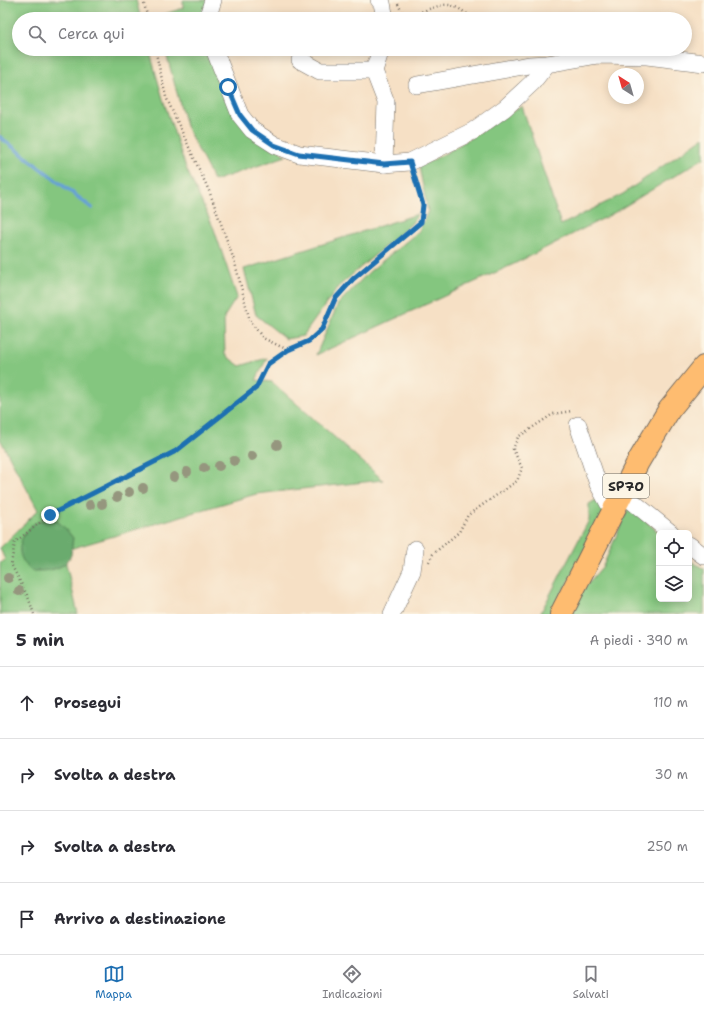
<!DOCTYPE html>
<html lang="it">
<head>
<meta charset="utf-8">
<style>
	:root { --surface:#fff; --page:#f2f2f3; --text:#2b2b33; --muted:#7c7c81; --line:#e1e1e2; --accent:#1f6fb2 }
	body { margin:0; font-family:"Shantell Sans",sans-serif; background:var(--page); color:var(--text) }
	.controls { position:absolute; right:12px; bottom:12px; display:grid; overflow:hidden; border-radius:6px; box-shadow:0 2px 10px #0003 }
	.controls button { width:36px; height:36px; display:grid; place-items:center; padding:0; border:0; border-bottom:1px solid var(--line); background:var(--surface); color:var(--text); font:20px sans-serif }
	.compass { position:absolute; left:608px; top:68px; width:36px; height:36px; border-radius:50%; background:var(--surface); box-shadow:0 2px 10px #0003; rotate:323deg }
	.stop { position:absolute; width:12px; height:12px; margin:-9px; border:3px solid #1f6fb2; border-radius:50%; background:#fff }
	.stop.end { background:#1f6fb2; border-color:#fff; box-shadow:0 1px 4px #0008 }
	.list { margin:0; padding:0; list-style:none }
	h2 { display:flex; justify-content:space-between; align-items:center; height:52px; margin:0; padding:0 16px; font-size:17px }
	h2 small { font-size:13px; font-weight:400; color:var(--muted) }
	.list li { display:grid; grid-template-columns:26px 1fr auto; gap:12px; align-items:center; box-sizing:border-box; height:72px; padding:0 16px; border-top:1px solid var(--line) }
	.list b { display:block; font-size:15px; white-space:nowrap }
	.list em { font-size:13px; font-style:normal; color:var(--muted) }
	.icon { flex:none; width:22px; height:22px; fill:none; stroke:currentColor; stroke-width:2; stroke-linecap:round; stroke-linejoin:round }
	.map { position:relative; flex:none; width:704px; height:614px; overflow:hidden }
	.search { position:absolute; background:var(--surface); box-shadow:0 2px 10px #0003; left:12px; right:12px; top:12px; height:44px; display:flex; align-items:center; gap:10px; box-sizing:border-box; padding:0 14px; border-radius:22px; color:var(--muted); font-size:15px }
	.sheet { height:340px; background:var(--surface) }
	nav { display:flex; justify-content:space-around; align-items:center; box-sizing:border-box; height:56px; border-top:1px solid var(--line); background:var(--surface); font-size:11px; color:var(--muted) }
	nav a { display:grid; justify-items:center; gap:2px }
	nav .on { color:var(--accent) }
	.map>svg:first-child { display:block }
	.green { fill:#84c67f; stroke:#587855 }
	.forest { fill:#6bab6e; stroke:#4b6b4c }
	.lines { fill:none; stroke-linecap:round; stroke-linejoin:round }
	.stream { stroke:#66a0d6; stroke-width:4 }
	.minor-casing { stroke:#726a61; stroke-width:18 }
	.major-casing { stroke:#726a61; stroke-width:24 }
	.path { stroke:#726a61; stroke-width:2.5; stroke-dasharray:1 3; stroke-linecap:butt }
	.minor { stroke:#fff; stroke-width:17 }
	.major { stroke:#febc70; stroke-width:22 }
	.tree { fill:#95967e }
	.route { stroke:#1f6fb2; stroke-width:5 }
	.labels { text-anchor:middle; stroke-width:3; stroke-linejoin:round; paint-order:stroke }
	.shield { fill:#fcf5e5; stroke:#6a6863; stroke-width:1 }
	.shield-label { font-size:14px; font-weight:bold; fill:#2b2b2b }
</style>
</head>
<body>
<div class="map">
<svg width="704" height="614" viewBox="0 0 704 614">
	<rect width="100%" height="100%" fill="#fcf5e5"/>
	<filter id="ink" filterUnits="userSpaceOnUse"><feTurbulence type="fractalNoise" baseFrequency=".025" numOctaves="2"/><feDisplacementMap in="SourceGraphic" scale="8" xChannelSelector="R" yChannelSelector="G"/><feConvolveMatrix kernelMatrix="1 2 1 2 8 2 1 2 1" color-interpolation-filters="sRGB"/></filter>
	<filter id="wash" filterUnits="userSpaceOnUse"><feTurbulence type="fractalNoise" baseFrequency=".012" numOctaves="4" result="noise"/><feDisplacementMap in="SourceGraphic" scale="16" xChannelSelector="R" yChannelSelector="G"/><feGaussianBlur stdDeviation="0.9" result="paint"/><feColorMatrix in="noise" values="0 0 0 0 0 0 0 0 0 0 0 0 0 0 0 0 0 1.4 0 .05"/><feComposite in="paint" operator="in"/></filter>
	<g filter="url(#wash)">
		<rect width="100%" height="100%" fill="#f6e0c5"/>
		<!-- green -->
		<g class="green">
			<path d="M0 0H136L141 19H19V49H149L163 99 186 168 214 229 237 297 224 317 225 355 240 366 267 358 256 380 272 382 383 480 256 494 63 551 78 614H0V563L5 560 0 548 38 510 0 439Z"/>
			<path d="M183 0H208L202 19H156V17L183 8Z"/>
			<path d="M165 49H206L233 114 286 156 214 181 186 126Z"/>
			<path d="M522 106 561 225 623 194 704 137V158L612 214 514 264 316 355 338 304 369 272 419 231 428 211 419 167 446 153Z"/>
			<path d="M418 214 411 224 339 286 303 336 286 339 256 315 244 269Z"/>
			<path d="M599 498 604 513 575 570 550 614H540L589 520V504Z"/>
			<path d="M631 507 659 533V599H689V560L704 569V614H569L584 588 603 566 628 509Z"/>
		</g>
		<!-- forest -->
		<path class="forest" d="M56 520 65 528 73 538C72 543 72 550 71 555 64 571 46 571 31 571 26 565 21 560 20 552 18 541 29 524 40 521 45 520 51 520 56 520Z"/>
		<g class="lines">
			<!-- stream -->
			<path class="stream" d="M0 137 92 208"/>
		</g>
	</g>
	<g filter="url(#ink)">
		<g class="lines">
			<!-- minor casing -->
			<g class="minor-casing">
				<g id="minor">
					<path d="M379 0 382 3 385 19"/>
					<path d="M207 19 213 0"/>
					<path d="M214 49 240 115 252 130 275 145 299 154 384 164"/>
					<path d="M381 49 374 71 386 102 384 164 410 162 473 131 505 108 532 83 547 64 598 55 647 56 704 63"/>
					<path d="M300 60 320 71H374"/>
					<path d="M417 85 529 65 547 64"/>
					<path d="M578 425 598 484 613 512"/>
					<path d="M622 493 671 533"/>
					<path d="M689 545 704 556"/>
					<path d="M392 614 412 571 415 549"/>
				</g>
			</g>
			<!-- major casing -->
			<g class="major-casing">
				<path id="major" d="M561 614 638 462 669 410 704 367"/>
			</g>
			<!-- path -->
			<g class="path">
				<path d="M143 0 148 19"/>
				<path d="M398 4 405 19"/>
				<path d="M418 19 421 12C450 1 449 2 475 19"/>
				<path d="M155 49 166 97 210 193 235 263 250 321 263 338 288 350 309 341 322 329 335 299 353 279 421 222 423 205 414 174"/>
				<path d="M429 562 433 554 459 532 468 515 517 481 522 468 513 449 518 437 553 414 572 411"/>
				<path d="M34 614 28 597 11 564 15 542 50 515 176 451 256 388 268 364 288 350"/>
			</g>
			<!-- minor -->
			<use href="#minor" class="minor"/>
			<!-- major -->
			<use href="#major" class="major"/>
		</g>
		<!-- trees -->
		<g class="tree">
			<circle cx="277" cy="445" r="5"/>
			<circle cx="252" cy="456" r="5"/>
			<circle cx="234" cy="461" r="5"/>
			<circle cx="219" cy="466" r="5"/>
			<circle cx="204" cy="468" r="5"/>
			<circle cx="187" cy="472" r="5"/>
			<circle cx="174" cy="477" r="5"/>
			<circle cx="143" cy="488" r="5"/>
			<circle cx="129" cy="492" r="5"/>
			<circle cx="117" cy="497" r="5"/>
			<circle cx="102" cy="504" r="5"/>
			<circle cx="90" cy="505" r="5"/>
			<circle cx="8" cy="578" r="5"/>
			<circle cx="19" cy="591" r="5"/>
		</g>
	</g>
	<g class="lines" filter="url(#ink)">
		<!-- route -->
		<path class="route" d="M50 515 176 451 256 388 268 364 288 350 309 341 322 329 335 299 353 279 421 222 423 205 410 162 384 164 299 154 274 145 252 130 240 115 228 87"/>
	</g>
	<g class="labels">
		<!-- shield labels -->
		<rect class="shield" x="603" y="474" width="46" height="24" rx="3"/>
		<g class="shield-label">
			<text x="626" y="491">SP70</text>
		</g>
	</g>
</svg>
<div class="controls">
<button><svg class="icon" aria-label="locate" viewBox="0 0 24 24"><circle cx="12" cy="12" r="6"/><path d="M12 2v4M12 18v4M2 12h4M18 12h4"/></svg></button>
<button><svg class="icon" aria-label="layers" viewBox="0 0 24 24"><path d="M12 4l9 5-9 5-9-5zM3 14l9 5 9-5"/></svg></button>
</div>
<svg class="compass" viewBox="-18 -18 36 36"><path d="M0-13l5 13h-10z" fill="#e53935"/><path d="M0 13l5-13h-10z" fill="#7c7c81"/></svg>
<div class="stop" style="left:228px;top:87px"></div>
<div class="stop end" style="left:50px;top:515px"></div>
<div class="search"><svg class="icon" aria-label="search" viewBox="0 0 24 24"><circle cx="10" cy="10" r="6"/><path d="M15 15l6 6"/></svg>Cerca qui</div>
</div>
<section class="sheet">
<h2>5 min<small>A piedi · 390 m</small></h2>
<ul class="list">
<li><svg class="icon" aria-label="ahead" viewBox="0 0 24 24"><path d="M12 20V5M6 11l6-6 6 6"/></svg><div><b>Prosegui</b></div><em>110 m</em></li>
<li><svg class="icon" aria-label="right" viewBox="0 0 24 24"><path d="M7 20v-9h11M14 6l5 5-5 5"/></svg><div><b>Svolta a destra</b></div><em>30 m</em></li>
<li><svg class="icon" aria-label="right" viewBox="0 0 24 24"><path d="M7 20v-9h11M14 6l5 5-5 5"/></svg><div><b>Svolta a destra</b></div><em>250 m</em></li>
<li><svg class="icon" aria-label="arrive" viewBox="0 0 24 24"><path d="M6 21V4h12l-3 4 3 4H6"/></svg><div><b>Arrivo a destinazione</b></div></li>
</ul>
</section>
<nav>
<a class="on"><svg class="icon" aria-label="map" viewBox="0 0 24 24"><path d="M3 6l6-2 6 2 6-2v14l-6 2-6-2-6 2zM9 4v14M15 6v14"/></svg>Mappa</a>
<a><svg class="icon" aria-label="directions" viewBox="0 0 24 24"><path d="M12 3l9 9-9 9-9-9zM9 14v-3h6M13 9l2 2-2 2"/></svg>Indicazioni</a>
<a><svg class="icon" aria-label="saved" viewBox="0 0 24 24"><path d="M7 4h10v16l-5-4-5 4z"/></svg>Salvati</a>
</nav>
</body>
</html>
